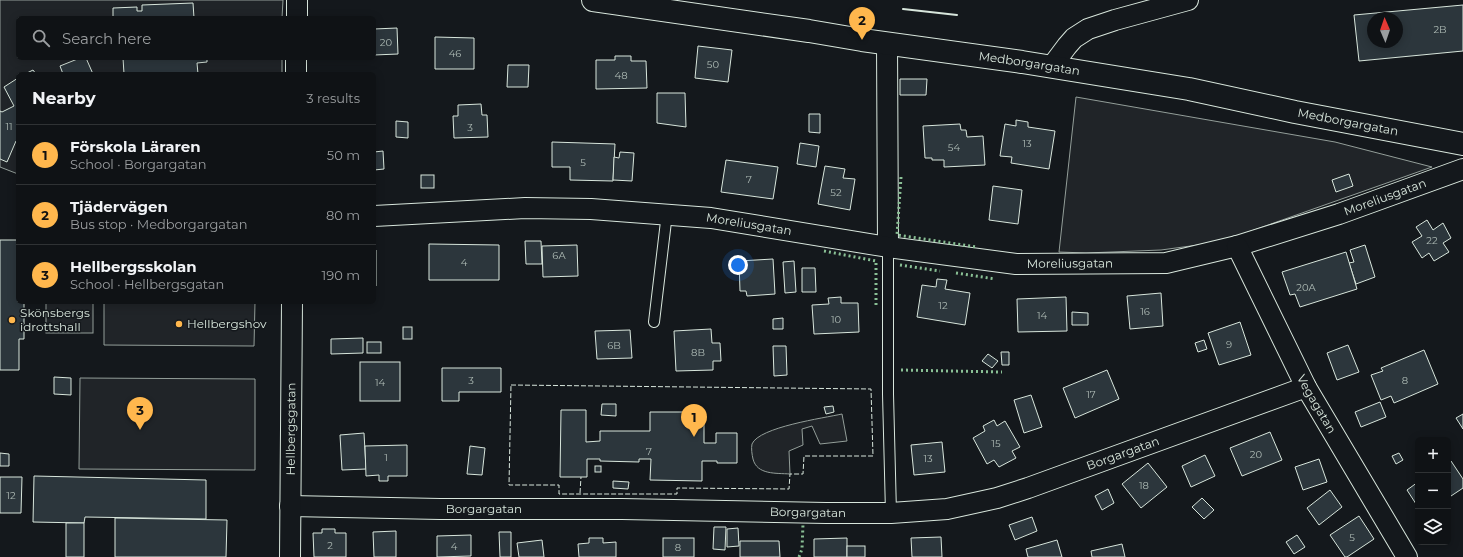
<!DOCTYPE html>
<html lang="en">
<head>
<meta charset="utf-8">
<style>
	:root { --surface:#0f1215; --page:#181b1e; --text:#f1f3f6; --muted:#9b9ea0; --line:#2f3234; --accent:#ffb74d }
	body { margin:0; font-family:Montserrat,sans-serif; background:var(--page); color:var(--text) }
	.controls { position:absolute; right:12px; bottom:12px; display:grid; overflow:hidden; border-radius:6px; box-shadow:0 2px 10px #0003 }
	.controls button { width:36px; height:36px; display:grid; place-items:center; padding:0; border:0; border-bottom:1px solid var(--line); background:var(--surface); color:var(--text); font:20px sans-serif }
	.compass { position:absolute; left:1367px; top:12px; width:36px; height:36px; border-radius:50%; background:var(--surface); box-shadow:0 2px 10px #0003; rotate:358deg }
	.you { position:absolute; left:738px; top:265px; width:14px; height:14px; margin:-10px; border:3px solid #fff; border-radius:50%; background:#1a73e8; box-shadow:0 0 0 6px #1a73e833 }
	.badge { display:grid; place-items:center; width:26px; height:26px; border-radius:50%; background:var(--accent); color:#111; font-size:13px; font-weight:700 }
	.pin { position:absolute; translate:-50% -33px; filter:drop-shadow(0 1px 2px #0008) }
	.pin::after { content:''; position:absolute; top:21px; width:14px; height:12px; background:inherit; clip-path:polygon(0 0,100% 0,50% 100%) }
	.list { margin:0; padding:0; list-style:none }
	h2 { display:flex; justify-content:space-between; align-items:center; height:52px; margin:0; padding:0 16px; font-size:17px }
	h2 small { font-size:13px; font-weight:400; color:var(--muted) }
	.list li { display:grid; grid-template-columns:26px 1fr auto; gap:12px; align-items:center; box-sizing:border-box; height:60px; padding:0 16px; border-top:1px solid var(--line) }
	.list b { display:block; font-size:15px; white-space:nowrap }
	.list p { margin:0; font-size:13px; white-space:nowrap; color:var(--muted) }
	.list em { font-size:13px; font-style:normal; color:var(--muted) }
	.icon { flex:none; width:22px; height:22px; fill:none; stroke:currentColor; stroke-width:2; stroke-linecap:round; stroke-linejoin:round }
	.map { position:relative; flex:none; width:1463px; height:557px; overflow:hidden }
	.search { position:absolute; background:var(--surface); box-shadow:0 2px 10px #0003; left:16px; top:16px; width:360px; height:44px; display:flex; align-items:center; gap:10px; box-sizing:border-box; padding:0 14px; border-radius:6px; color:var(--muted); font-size:15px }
	.panel { position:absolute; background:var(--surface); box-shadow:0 2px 10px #0003; left:16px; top:72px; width:360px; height:232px; border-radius:6px }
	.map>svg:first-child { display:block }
	.green { fill:#202428; stroke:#939e99 }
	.building { fill:#2c363c; stroke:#d8e6dc; fill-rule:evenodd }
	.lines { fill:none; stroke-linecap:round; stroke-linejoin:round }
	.lane-casing { stroke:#d8e6dc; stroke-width:12 }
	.street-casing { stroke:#d8e6dc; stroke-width:22 }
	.secondary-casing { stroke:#d8e6dc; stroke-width:24 }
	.lane { stroke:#14181c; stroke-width:10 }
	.street { stroke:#14181c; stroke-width:20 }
	.secondary { stroke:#14181c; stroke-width:22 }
	.hedge { stroke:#8ac095; stroke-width:3; stroke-dasharray:2 3; stroke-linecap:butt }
	.fence { stroke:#d8e6dc; stroke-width:1; stroke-dasharray:5 2; stroke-linecap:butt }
	.wall { stroke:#d8e6dc; stroke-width:2 }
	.poi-dot { fill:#ffb74d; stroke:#14181c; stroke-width:1.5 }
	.labels { text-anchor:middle; stroke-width:3; stroke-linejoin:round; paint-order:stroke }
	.number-label { font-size:10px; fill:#adbab4 }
	.street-label { font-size:12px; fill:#d8e6dc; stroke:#14181c }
	.poi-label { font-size:12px; fill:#d8e6dc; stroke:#14181c; text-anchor:start }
</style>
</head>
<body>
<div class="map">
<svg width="1463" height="557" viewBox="0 0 1463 557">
	<rect width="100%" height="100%" fill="#14181c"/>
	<!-- green -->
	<g class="green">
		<path d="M0 0H283L282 18H18V58H282V74H18V174L0 167Z"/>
		<path d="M1076 97 1335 142 1432 167 1220 242 1161 250 1086 253 1059 252Z"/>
		<rect x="46" y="302" width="47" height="31"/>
		<path d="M104 302H255L254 346 104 345Z"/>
		<path d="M80 378 255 379V470L79 469Z"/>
		<path d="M842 414 847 441 820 444 812 426 802 429 803 445 789 451 790 474C776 473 757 475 753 459 752 455 751 448 752 444 759 427 824 418 842 414Z"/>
	</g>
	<!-- building -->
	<g class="building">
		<path d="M193 3 194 18H113V8L137 7V11H142V5Z"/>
		<path d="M1463 5V51L1359 61 1354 15ZM1373 18H1397V42H1373Z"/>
		<path d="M397 28 398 54 374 55V29Z"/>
		<path d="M435 37 474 38V69H435Z"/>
		<path d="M698 46 732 50 728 82 695 78Z"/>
		<path d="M615 56H631V61H646L647 88 596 89V60H615Z"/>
		<path d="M80 58H86L93 74H63L60 66Z"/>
		<path d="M123 58H207V62L197 63 198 74H124Z"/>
		<path d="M508 65H529L528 87H507Z"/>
		<path d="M33 70 36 74H25Z"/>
		<path d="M18 78V140L16 141 7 162 0 159V111L2 112 14 106 4 87Z"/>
		<path d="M900 79H927L926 95H900Z"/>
		<path d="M657 93H685L686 127 657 123Z"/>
		<path d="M481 104 482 115H487L488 137 454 138 453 116H458V105Z"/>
		<path d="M809 114H820V133L809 132Z"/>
		<path d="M1016 120 1028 122V127L1055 131 1049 169 1011 163 1012 157 1000 156 1005 124 1016 126Z"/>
		<path d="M396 121 408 122V138L396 137Z"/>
		<path d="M960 124 961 130H966L967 137 983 136 985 165 944 167V160H932V158H925L923 126Z"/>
		<path d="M552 142 615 144 613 181 570 180V167H552Z"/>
		<path d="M800 143 819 146 816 167 797 164Z"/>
		<path d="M383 151 384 169 374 170V152Z"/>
		<path d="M620 152 634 153 632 181 613 180 614 157 619 158Z"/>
		<path d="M726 160 778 167 773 199 721 192Z"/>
		<path d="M825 166 845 169 843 178 855 179 850 210 818 204Z"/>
		<path d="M1349 174 1353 186 1336 192 1332 180Z"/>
		<rect x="421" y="175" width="13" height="13"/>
		<path d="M993 186 1022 190 1018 224 989 220Z"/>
		<path d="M1427 220 1433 230 1443 223 1451 238 1443 243 1449 252 1434 261 1429 253 1422 258 1412 242 1422 236 1416 227Z"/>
		<path d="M0 240H18V302H24V339H19V370H0Z"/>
		<path d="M525 241H541L542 264H526Z"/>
		<path d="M429 244 499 245V280H429Z"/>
		<path d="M577 245 578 276 543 277 542 246Z"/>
		<path d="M1365 245 1375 277 1356 284 1349 263 1354 262 1350 250Z"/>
		<path d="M374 250H376V286L374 285Z"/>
		<path d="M1346 252 1357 289 1300 307 1295 294 1290 295 1282 272Z"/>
		<path d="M773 259 775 294 747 296 746 291H740L739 261Z"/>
		<path d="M794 261 796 292 785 293 783 262Z"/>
		<path d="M802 268H815L816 292H802Z"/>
		<path d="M937 279 947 280 945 289 970 293 965 325 917 317 922 285 936 287Z"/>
		<path d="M1161 293 1163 326 1130 329 1127 296Z"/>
		<path d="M841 297V303H858L859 332 814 334 812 305 829 304 828 298Z"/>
		<path d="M1066 297 1067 331 1018 332 1017 299Z"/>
		<path d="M1072 312 1088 313V325H1072Z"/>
		<path d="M783 318V329H773V319Z"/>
		<path d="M1240 322 1251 355 1219 365 1208 333Z"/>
		<rect x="403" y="327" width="9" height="12"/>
		<path d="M711 329 712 343H720L721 361H713V370L676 371 674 331Z"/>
		<path d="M630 330 632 358 597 359 595 331Z"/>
		<path d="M363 338V353L331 354V339Z"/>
		<path d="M1204 340 1207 349 1198 352 1195 343Z"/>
		<rect x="367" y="342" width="14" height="11"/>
		<path d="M1348 345 1359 372 1337 380 1327 353Z"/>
		<path d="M773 346H786L787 375 774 376Z"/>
		<path d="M1424 350 1438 384 1394 403 1391 396 1381 400 1371 375 1383 371 1381 368Z"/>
		<path d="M1001 352H1009V365H1002Z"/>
		<path d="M988 354 998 361 992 368 982 361Z"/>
		<rect x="360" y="362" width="40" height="39"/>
		<path d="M442 368H501V392H459V401H442Z"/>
		<path d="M1107 370 1119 399 1075 418 1063 388Z"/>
		<path d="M54 377 71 378V395L54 394Z"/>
		<path d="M1031 395 1042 427 1024 433 1014 400Z"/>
		<path d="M1380 402 1386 417 1361 427 1355 412Z"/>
		<path d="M602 404H616V416L601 415Z"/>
		<path d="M833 406 834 412 826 414 824 407Z"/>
		<path d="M561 410H586V442L600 441V431H650V412H704V443H716V433H737V463H717V461H702V481L650 480 651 459H639V462L600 461V459H587V477H560Z"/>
		<path d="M1463 414V429L1456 418Z"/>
		<path d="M994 420 997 426 1005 421 1020 447 1012 451 1016 458 999 467 994 460 987 464 973 438 985 431 983 426Z"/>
		<path d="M1270 432 1282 460 1242 476 1230 448Z"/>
		<path d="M364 433 366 469 342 470 340 435Z"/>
		<path d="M942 442 945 472 914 475 911 445Z"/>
		<path d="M407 445V476H388V481H379V475L366 476 365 446Z"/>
		<path d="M470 446 485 448 482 475 467 474Z"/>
		<path d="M0 453 9 454V466H0Z"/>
		<path d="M1399 453 1403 460 1396 464 1392 456Z"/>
		<path d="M1205 455 1215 476 1191 487 1182 466Z"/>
		<path d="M1319 459 1327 482 1303 490 1295 467Z"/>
		<path d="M1451 461 1463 479V488L1448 498V463Z"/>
		<path d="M1148 463 1167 487 1141 508 1122 484Z"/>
		<rect x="595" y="466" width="6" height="6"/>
		<path d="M34 476 206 480V519L85 517 84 523 33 522Z"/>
		<path d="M0 477H22L21 513H0Z"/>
		<path d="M613 481 629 482 628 489 613 488Z"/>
		<path d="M1418 482V507L1407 490Z"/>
		<path d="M1108 489 1114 503 1102 510 1095 496Z"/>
		<path d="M1330 490 1342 507 1319 525 1307 508Z"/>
		<path d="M1202 498 1214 510 1204 519 1192 507Z"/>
		<path d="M1359 516 1374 539 1347 557H1345L1330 535Z"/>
		<path d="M1032 517 1037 531 1015 540 1009 525Z"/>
		<path d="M115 518 227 520 226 557H115Z"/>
		<rect x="66" y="523" width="18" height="34"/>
		<path d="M714 527H726L725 550 713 549Z"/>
		<path d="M738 528 739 546 727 547V529Z"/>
		<path d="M322 529H335V533H346V557H314L313 533H322Z"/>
		<path d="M396 531V557H374L373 532Z"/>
		<path d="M499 532H511V557H500Z"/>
		<path d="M471 535V556L437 557V536Z"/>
		<path d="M1297 535 1305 547 1294 554 1286 542Z"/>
		<path d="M941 537 942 557H912L911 538Z"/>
		<path d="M589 538H603V543L616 542V557H579L578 544 589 543Z"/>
		<rect x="663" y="538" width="31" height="19"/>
		<path d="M847 538V557H814V539Z"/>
		<path d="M542 540 544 557H519L517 543Z"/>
		<path d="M1057 540 1062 557H1028L1026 549Z"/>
		<path d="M740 541H779L780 557H740Z"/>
		<path d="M1122 544 1125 557H1092L1091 551Z"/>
		<rect x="847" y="546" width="18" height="11"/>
	</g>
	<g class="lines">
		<!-- lane casing -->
		<g class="lane-casing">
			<g id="lane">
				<path d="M888 247V394L891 513"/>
				<path d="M654 322 667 213"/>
			</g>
		</g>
		<!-- street casing -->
		<g class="street-casing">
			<g id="street">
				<path d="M297 18V0"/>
				<path d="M887 43 888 247"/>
				<path d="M1052 66 1067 46 1074 38 1088 29 1115 20 1188 0"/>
				<path d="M296 74V58"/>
				<path id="s1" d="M374 216 525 208 591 209 711 218 888 247 1016 264 1166 263 1237 246 1339 214 1463 169"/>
				<path id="s2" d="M1237 246 1306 387 1407 557"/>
				<path id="s3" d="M290 506 440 509H622L826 513H891L947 509 997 498 1028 488 1306 387"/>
				<path id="s4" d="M290 557 292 302"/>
			</g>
		</g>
		<!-- secondary casing -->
		<g class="secondary-casing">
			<g id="secondary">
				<path id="s5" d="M593 0 809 31 862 40 1022 62 1189 89 1295 112 1463 144"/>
			</g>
		</g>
		<!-- lane -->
		<use href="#lane" class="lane"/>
		<!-- street -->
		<use href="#street" class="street"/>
		<!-- secondary -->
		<use href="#secondary" class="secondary"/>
		<!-- hedge -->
		<g class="hedge">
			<path d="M901 177 897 235 977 247"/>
			<path d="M824 251 876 261V305"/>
			<path d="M900 265 940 271"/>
			<path d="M956 273 995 279"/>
			<path d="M901 370 1002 372"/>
			<path d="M799 557 802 549 803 524"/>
		</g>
		<!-- fence -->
		<g class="fence">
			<path d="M511 385 871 389 873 456H804L803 474H790L789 489 677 488V494H559V485H509Z"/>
			<path d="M580 493 581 477"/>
		</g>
		<!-- wall -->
		<path class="wall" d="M903 9 957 15"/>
	</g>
	<!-- markers -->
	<g class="poi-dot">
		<circle cx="12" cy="320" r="4"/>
		<circle cx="179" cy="324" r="4"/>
	</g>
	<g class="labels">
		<!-- number labels -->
		<g class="number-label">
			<text x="1440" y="33">2B</text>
			<text x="386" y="46">20</text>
			<text x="455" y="57">46</text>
			<text x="713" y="68">50</text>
			<text x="621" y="79">48</text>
			<text x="9" y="130">11</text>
			<text x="470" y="131">3</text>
			<text x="1027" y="147">13</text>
			<text x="954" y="151">54</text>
			<text x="583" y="166">5</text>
			<text x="749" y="183">7</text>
			<text x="836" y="196">52</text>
			<text x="1432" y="244">22</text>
			<text x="559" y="259">6A</text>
			<text x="464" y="266">4</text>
			<text x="1306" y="291">20A</text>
			<text x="943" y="309">12</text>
			<text x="1145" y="315">16</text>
			<text x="1042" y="319">14</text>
			<text x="836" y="323">10</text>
			<text x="1229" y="348">9</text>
			<text x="614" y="349">6B</text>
			<text x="698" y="356">8B</text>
			<text x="471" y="384">3</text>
			<text x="1405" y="384">8</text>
			<text x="380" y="386">14</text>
			<text x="1091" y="398">17</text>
			<text x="996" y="447">15</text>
			<text x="649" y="455">7</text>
			<text x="1256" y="458">20</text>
			<text x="386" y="461">1</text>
			<text x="928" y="462">13</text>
			<text x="1144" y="489">18</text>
			<text x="11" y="499">12</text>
			<text x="1352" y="541">5</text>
			<text x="330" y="549">2</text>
			<text x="454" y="550">4</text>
			<text x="678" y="551">8</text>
		</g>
		<!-- street labels -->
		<g class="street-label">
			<text dy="4" stroke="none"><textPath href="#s5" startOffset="441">Medborgargatan</textPath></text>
			<text dy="4" stroke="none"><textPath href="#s5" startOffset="765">Medborgargatan</textPath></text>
			<text dy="4" stroke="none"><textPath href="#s1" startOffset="1025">Moreliusgatan</textPath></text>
			<text dy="4" stroke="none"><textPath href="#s1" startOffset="376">Moreliusgatan</textPath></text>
			<text dy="4" stroke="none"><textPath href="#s1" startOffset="700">Moreliusgatan</textPath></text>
			<text dy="4" stroke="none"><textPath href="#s2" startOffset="177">Vegagatan</textPath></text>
			<text dy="4" stroke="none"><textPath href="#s4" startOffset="128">Hellbergsgatan</textPath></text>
			<text dy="4" stroke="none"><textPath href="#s3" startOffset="842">Borgargatan</textPath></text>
			<text dy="4" stroke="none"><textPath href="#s3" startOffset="194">Borgargatan</textPath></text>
			<text dy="4" stroke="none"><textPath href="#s3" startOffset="518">Borgargatan</textPath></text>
		</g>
		<!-- poi labels -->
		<g class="poi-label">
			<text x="20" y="317">Skönsbergs<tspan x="20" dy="14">idrottshall</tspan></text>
			<text x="187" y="328">Hellbergshov</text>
		</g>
	</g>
</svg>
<div class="controls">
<button>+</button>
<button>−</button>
<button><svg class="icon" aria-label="layers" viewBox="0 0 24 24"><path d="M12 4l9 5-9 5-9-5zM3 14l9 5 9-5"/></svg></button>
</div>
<svg class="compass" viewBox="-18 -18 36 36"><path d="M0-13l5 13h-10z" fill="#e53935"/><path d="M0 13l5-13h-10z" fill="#9b9ea0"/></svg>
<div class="you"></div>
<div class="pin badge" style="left:694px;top:437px">1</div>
<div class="pin badge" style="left:862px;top:40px">2</div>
<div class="pin badge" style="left:140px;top:430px">3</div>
<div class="search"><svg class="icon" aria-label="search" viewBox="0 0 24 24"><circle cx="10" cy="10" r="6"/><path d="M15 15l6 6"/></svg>Search here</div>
<section class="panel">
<h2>Nearby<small>3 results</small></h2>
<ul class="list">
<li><span class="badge">1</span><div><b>Förskola Läraren</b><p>School · Borgargatan</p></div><em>50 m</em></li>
<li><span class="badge">2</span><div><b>Tjädervägen</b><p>Bus stop · Medborgargatan</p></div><em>80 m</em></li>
<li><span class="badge">3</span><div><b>Hellbergsskolan</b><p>School · Hellbergsgatan</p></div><em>190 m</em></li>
</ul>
</section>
</div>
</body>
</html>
